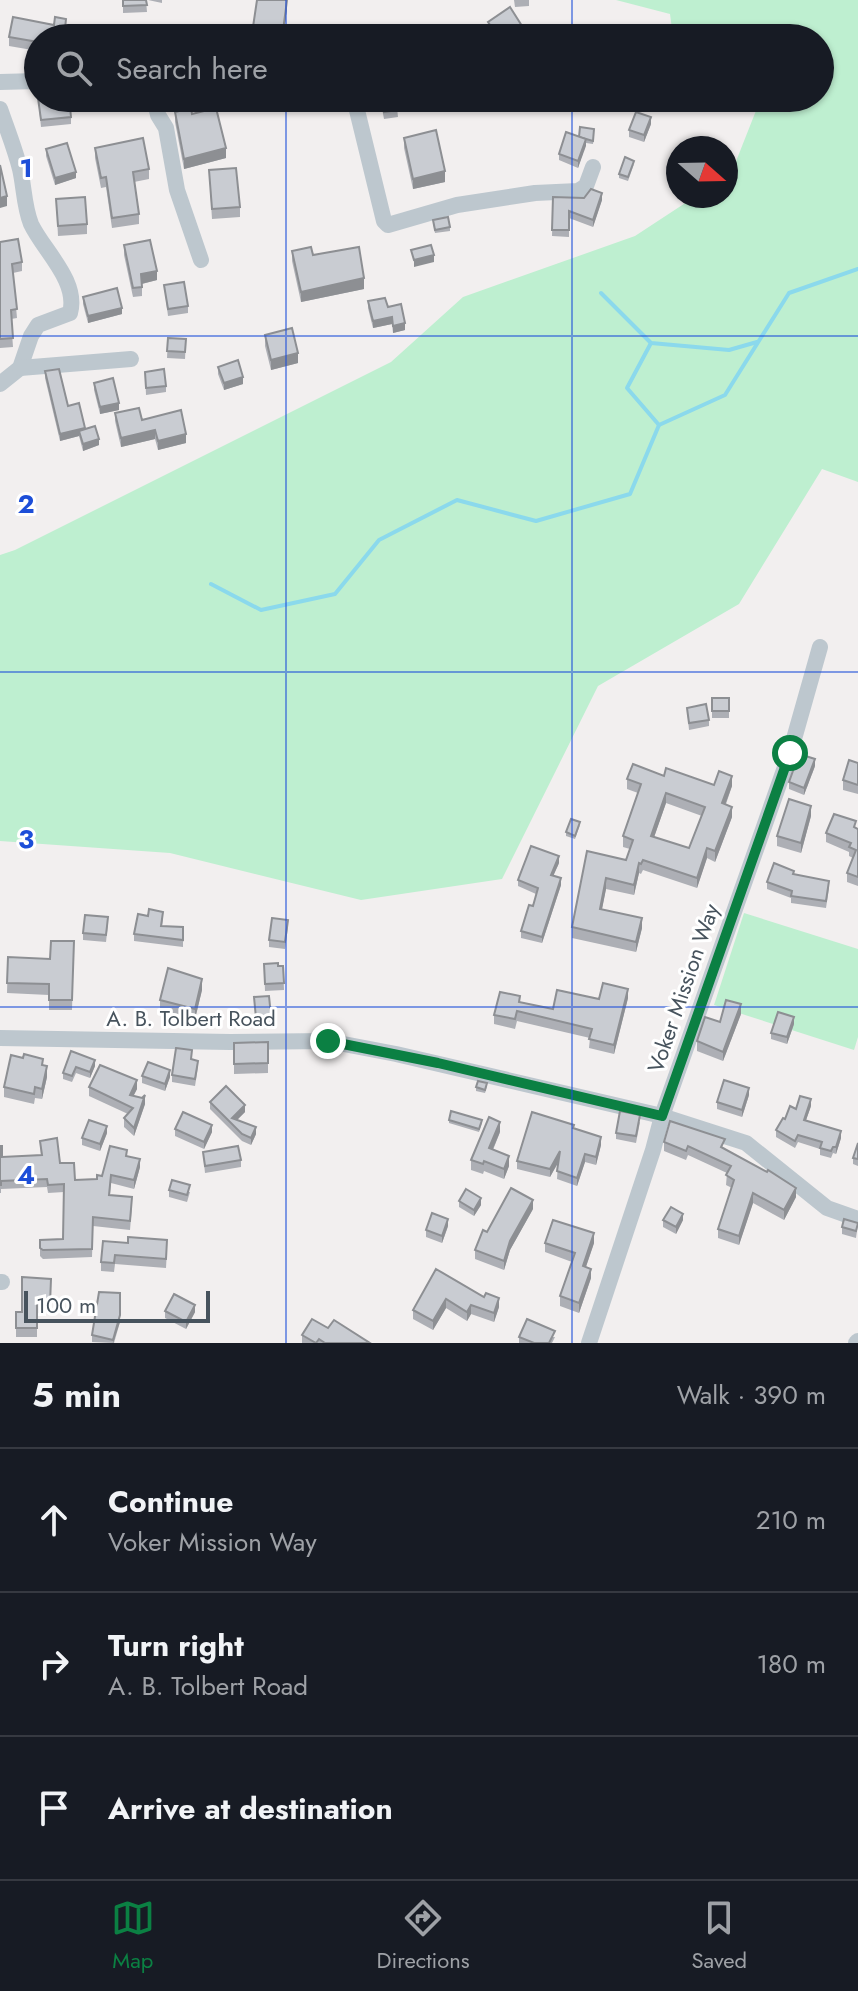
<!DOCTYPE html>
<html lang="en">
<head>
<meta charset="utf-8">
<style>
	:root { --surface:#171b24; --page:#20242c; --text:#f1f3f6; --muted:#9ea1a6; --line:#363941; --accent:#0b8043 }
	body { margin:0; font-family:Jost,sans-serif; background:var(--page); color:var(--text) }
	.compass { position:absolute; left:666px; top:136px; width:72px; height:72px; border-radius:50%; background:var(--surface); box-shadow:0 2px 6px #0004; rotate:110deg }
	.scale { position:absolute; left:24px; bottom:20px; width:186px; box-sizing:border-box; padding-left:8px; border:4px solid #47535d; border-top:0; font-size:22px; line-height:28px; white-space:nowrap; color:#47535d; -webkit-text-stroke:6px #fff; paint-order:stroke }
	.stop { position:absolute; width:24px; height:24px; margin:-18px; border:6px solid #0b8043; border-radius:50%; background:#fff }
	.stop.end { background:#0b8043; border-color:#fff; box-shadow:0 2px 8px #0008 }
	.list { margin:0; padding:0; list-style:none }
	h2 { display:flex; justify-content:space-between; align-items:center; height:104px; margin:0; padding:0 32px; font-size:34px }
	h2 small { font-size:26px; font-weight:400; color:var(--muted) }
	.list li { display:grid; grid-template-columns:52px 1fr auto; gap:24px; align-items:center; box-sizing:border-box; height:144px; padding:0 32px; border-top:2px solid var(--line) }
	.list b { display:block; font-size:30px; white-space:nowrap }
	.list p { margin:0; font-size:26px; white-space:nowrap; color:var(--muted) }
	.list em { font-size:26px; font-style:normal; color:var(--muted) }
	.icon { flex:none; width:44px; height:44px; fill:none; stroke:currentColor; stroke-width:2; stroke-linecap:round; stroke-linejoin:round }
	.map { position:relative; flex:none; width:858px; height:1343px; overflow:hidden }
	.search { position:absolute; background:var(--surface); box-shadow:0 2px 6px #0004; left:24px; right:24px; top:24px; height:88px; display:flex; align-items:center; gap:20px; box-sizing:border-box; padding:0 28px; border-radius:44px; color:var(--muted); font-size:30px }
	.sheet { height:536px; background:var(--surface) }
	nav { display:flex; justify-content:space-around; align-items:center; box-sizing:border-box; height:112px; border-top:2px solid var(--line); background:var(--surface); font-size:22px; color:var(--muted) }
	nav a { display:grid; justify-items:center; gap:4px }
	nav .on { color:var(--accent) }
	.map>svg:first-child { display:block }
	.green { fill:#beefd0 }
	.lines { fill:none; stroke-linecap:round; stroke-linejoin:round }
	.stream { stroke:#8bd9ec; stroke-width:4 }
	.minor { stroke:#bdc7ce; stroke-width:16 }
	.wall { fill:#adafb5; fill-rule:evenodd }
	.shaded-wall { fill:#8d8f93 }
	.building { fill:#c9ccd2; stroke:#8d8f93; stroke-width:2; fill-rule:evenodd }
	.route { stroke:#0b8043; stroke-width:10 }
	.grid { fill:none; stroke:#1d4ed8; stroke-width:2; stroke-opacity:0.55 }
	.labels { text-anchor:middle; stroke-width:6; stroke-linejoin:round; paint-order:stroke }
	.street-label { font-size:22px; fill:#47535d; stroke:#fff }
	.grid-label { font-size:26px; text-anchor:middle; font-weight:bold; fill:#1d4ed8; stroke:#fff; stroke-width:6; stroke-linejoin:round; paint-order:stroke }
</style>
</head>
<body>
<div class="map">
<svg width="858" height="1343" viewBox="0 0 858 1343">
	<rect width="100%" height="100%" fill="#f2efef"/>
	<!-- green -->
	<g class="green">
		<path d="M616 0H858V482L822 469 739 604 598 686 502 879 361 900 170 853 0 841V555L15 550 391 362 463 297 635 236 696 196H726V177L731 174 761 98H820V38H690L672 29 670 14Z"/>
		<path d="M744 913 858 949V1037L854 1050 714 1005Z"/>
	</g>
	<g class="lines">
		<!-- stream -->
		<g class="stream">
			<path d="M601 293 651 343 729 350 757 342"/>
			<path d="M651 343 627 388 659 425"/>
			<path d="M211 584 261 610 335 594 379 540 457 500 536 521 630 494 659 425 725 395 789 293 858 269"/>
		</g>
		<!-- minor -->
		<g class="minor">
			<path d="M0 82 38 81"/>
			<path d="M154 98 158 115 166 128 177 190 201 260"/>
			<path d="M354 98 384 221 388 225 457 205 535 193 578 191 586 186 593 167"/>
			<path d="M0 109C7 129 15 149 20 169 24 186 24 207 31 224 43 250 79 281 70 313L38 325 31 336 20 368 0 384"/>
			<path d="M20 368 131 359"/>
			<path d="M0 1038 230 1042 328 1041 396 1054 662 1116 746 1143 827 1208 858 1219"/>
			<path d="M0 1282H2"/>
			<path d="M589 1343 653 1150 662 1116 790 753 820 647"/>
			<path d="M856 1343 858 1341"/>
		</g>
	</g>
	<!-- wall -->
	<g class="wall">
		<path d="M123 0H146L147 12 123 13Z"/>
		<path d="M148 0H162V3Z"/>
		<path d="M514 0H529V6L515 7Z"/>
		<path d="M287 8 283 38H253V27Z"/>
		<path d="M488 22 522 33 514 38H494L488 29Z"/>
		<path d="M54 25 66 28 38 38V51L9 46V37Z"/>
		<path d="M38 98 71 117V124L41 127Z"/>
		<path d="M380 98H415L414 102 396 98 398 117 384 119Z"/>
		<path d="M460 98H472L471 106 460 105Z"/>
		<path d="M175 112 192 114 226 158 184 169 175 122Z"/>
		<path d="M651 124 644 142 629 137V130Z"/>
		<path d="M594 129 593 144 586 143 578 168 559 160V154L579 137Z"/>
		<path d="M404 138 445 182 413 189 404 148Z"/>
		<path d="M95 148 149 169V179L134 182 139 214V224L112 228 106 187 101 188 95 158Z"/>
		<path d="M46 149 76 178 55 185 46 156Z"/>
		<path d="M634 164 628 181 619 178V174Z"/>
		<path d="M209 170 240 207V217L212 219Z"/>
		<path d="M553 197 602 200 593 227 569 218V237L552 236Z"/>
		<path d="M56 199 87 224V234L58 236Z"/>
		<path d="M433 223 450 227V231L435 233Z"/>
		<path d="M0 242 22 262V271L13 273 17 318 11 319 13 347 0 348Z"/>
		<path d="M124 245 157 280 142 284V296L133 297 124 255Z"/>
		<path d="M292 251 313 255 364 289 301 302 292 261Z"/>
		<path d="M164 285 188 306V313L168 316Z"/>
		<path d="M83 297 122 314 88 323 83 304Z"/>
		<path d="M368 301 388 307 405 330 393 333 392 324 373 328 368 308Z"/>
		<path d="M265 335 298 363 271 370 265 346Z"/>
		<path d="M168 338 186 339 185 359 167 358Z"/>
		<path d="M218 367 243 384 224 390 218 374Z"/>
		<path d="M45 371 85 429 99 445 83 451 79 436 60 441 45 378Z"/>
		<path d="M145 372 166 386V392L146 395Z"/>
		<path d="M94 383 119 410 100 414 94 390Z"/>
		<path d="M115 413 142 420 186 443 158 450 155 439 121 447 115 421Z"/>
		<rect x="712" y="698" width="17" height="20"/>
		<path d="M687 708 709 720V726L689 730Z"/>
		<path d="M858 763V794L843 790V780Z"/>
		<path d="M815 766 804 795 789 789V782Z"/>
		<path d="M664 776 714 785 732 786 726 804 732 817 715 862 707 858 697 888 643 870 641 874 639 873 634 895 606 889 602 909 642 928 636 952 572 938V927L587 851 626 860 630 849 623 847V836L638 793 627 789V779ZM666 803 702 816 689 848 654 837Z"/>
		<path d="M811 816 801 853 777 846V836Z"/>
		<path d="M580 825 575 839 566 836V832Z"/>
		<path d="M856 828 858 829V886L847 882V873L853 858 849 856V852L826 842V833Z"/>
		<path d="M559 863 553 876 561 885 542 943 521 938V931L533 906 536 894 518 886V880Z"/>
		<path d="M794 874 829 888 826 908 791 903V898L767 889V882Z"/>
		<path d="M163 919 162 926 183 927V947L134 941V934Z"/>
		<path d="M108 924 106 942 83 940V933Z"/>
		<path d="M288 927 285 949 269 947V940Z"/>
		<path d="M74 941 72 1010H49V995L7 993 8 957 50 959Z"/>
		<path d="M264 964 283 966 284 990 265 991Z"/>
		<path d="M202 990 195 1019 160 1010V1000Z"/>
		<path d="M254 997 271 1016V1023L256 1025Z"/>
		<path d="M628 998 614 1054 589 1048 590 1038 517 1021 515 1029 494 1024V1015L520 1002 553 1009 599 999Z"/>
		<path d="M741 1014 723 1061 697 1051V1041L720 1022Z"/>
		<path d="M794 1024 787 1044 771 1039V1033Z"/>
		<path d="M268 1042V1073L234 1074V1043Z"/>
		<path d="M71 1051 95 1066 90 1078 76 1073 72 1082 63 1079V1073Z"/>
		<path d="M43 1065 47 1077 42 1099 35 1098 34 1104 4 1097V1087Z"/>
		<path d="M198 1067 195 1086 172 1082V1075Z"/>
		<path d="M142 1076 170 1077 165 1091 142 1083Z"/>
		<path d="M487 1086 485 1093 476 1091V1087Z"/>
		<path d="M89 1087 137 1089 133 1096 145 1104 134 1136 124 1127V1118L128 1114 89 1096Z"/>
		<path d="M749 1095 742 1117 717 1109V1102Z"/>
		<path d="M210 1102 245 1112 237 1120 256 1134 251 1145 242 1141 210 1109Z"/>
		<path d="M811 1106 806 1120 841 1138 836 1154 833 1153 831 1158 820 1155V1149L798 1142 795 1148 776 1137V1130L796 1109Z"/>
		<path d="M449 1120 482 1123 479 1132 449 1123Z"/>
		<path d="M640 1122 636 1143 616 1139V1133Z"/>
		<path d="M574 1128 601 1145 596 1165 585 1162 577 1186 557 1179 558 1163 550 1177 517 1169V1161Z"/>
		<path d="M175 1129 212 1132 204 1149 175 1136Z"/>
		<path d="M500 1132 493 1150 509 1166 504 1179 484 1171 483 1174 471 1170V1160Z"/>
		<path d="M107 1133 100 1151 82 1145V1138Z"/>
		<path d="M40 1141 75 1180 97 1179 127 1156 140 1167 134 1189 111 1183 110 1195 132 1206 130 1230 93 1226 92 1257 43 1259 40 1256V1240L63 1239 64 1192 48 1193 47 1187 1 1189V1193H0V1146L2 1157 41 1155Z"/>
		<path d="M664 1142 725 1148V1149L796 1197 784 1220 753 1203 739 1245 718 1238V1229L732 1188 726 1185 727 1173 688 1155 686 1160 664 1151Z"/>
		<path d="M858 1143V1166L853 1164V1158Z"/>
		<path d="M203 1152 241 1160V1167L205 1173Z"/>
		<path d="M169 1190 190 1192 187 1202 169 1197Z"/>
		<path d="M459 1201 481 1205 474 1216 459 1207Z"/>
		<path d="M533 1209 510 1250 504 1270 475 1259V1250L487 1232Z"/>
		<path d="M663 1220H683L676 1234 663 1227Z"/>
		<path d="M858 1223 856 1238 842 1234V1227Z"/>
		<path d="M448 1226 442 1243 426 1237V1230Z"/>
		<path d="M128 1243 167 1249 166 1268 115 1264 114 1272 101 1271V1262Z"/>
		<path d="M545 1243H594L586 1267 591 1278 579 1313 560 1306V1296L572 1262 545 1252Z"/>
		<path d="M436 1269 499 1307 494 1322 471 1314 467 1321 446 1308 433 1330 413 1319V1310Z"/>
		<path d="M51 1279 50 1313H37V1337H16V1312H22Z"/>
		<path d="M165 1311 195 1312 186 1329 165 1318Z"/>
		<path d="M120 1322 114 1343 92 1342V1335Z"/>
		<path d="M328 1328 370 1343H302V1335Z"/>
		<path d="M519 1337H555L552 1343H519Z"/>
	</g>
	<!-- shaded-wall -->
	<g class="shaded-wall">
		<path d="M287 0V8L283 38V31Z"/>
		<path d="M522 26V33L514 38H504Z"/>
		<path d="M651 117V124L644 142V135Z"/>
		<path d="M586 139V146L578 168V161Z"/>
		<path d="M226 148V158L184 169V159Z"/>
		<path d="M445 171V182L413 189V179Z"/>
		<path d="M76 172V178L55 185V178Z"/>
		<path d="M602 193V200L593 227V220Z"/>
		<path d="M7 196V206L0 208V198Z"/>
		<path d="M434 255V262L414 267V260Z"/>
		<path d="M157 271V280L141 284V274Z"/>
		<path d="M364 278V289L301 302V292Z"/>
		<path d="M122 308V314L88 323V316Z"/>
		<path d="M392 317V324L373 328V321Z"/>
		<path d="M405 323V330L393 333V326Z"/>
		<path d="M298 353V363L271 370V360Z"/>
		<path d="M243 377V384L224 390V383Z"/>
		<path d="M119 403V410L100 414V407Z"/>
		<path d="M85 428V434L79 431V436L60 441V434Z"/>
		<path d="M155 430V439L121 447V438Z"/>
		<path d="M186 434V443L158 450V441Z"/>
		<path d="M99 439V445L83 451V444Z"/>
		<path d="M815 759V766L804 795V788Z"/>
		<path d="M732 776V786L722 813V803Z"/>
		<path d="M666 793V803L651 846V836Z"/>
		<path d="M811 806V816L801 853V843Z"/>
		<path d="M732 807V817L715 862V851Z"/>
		<path d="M707 848V858L697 888V878Z"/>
		<path d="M559 856V863L551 881V875Z"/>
		<path d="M639 863V873L634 895V885Z"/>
		<path d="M561 878V885L542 943V937Z"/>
		<path d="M606 878V889L600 919V909Z"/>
		<path d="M642 918V928L636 952V942Z"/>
		<path d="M202 979V990L195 1019V1009Z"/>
		<path d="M628 989V998L614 1054V1045Z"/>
		<path d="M741 1004V1014L723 1061V1052Z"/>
		<path d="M794 1017V1024L787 1044V1037Z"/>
		<path d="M95 1060V1066L90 1078V1072Z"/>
		<path d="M47 1066V1077L42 1099V1089Z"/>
		<path d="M170 1070V1077L165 1091V1084Z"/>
		<path d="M137 1080V1089L130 1103V1095Z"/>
		<path d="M749 1088V1095L742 1117V1110Z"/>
		<path d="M145 1095V1104L134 1136V1128Z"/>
		<path d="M811 1099V1106L804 1126V1120Z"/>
		<path d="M245 1105V1112L232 1125V1118Z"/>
		<path d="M500 1122V1132L489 1158V1148Z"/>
		<path d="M212 1125V1132L204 1149V1142Z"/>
		<path d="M107 1126V1133L100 1151V1144Z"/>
		<path d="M256 1127V1134L251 1145V1138Z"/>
		<path d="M841 1131V1138L836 1154V1147Z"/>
		<path d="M601 1137V1145L596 1165V1157Z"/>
		<path d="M560 1151V1159L550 1177V1169Z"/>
		<path d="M585 1154V1162L577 1186V1178Z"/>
		<path d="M509 1156V1166L504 1179V1169Z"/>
		<path d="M140 1159V1167L134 1189V1180Z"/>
		<path d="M796 1188V1197L784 1220V1210Z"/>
		<path d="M753 1193V1203L739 1245V1236Z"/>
		<path d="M481 1198V1205L474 1216V1210Z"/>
		<path d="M533 1200V1209L510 1250 504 1270V1261L510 1241Z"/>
		<path d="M683 1214V1220L676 1234V1227Z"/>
		<path d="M448 1219V1226L442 1243V1236Z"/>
		<path d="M594 1233V1243L583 1275V1266Z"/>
		<path d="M591 1269V1278L579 1313V1303Z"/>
		<path d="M120 1293V1322L113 1343V1340Z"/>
		<path d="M499 1298V1307L494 1322V1313Z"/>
		<path d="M446 1299V1308L433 1330V1321Z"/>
		<path d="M195 1305V1312L186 1329V1322Z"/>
		<path d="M471 1305V1314L467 1321V1312Z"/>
	</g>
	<!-- building -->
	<g class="building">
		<path d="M123 0H146L147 5 123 6Z"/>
		<path d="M257 0H287L283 31 253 27Z"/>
		<path d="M510 7 522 26 504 38H499L488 22Z"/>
		<path d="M13 17 54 25 55 17 66 19 64 38H38V42L9 37Z"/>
		<path d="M129 27 151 30 150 38H128Z"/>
		<path d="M38 98H69L71 117 41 120Z"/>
		<path d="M382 98H396L398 110 384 112Z"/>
		<path d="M191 108 192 114 216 108 226 148 184 159 175 112Z"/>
		<path d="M636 112 651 117 644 135 629 130Z"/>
		<path d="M580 127 594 129 593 141 579 137Z"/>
		<path d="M436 130 445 171 413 179 404 138Z"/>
		<path d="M566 132 586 139 578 161 559 154Z"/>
		<path d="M143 138 149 169 133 172 139 214 112 218 106 177 101 178 95 148Z"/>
		<path d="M67 143 76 172 55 178 46 149Z"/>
		<path d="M625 157 634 161 628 177 619 174Z"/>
		<path d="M0 165 7 196 0 198Z"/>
		<path d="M236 168 240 207 212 209 209 170Z"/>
		<path d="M591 189 602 193 593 220 569 211V230H552L553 197 584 198Z"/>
		<path d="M85 197 87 224 58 226 56 199Z"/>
		<path d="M448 217 450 227 435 230 433 220Z"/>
		<path d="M18 239 22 262 12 264 17 309 11 310 13 338 0 339V242Z"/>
		<path d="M150 240 157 271 141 274 142 287 133 288 124 245Z"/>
		<path d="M431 245 434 255 414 260 411 250Z"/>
		<path d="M311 247 313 255 359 247 364 278 301 292 292 251Z"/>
		<path d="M184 282 188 306 168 309 164 285Z"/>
		<path d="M117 288 122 308 88 316 83 297Z"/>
		<path d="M385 298 388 307 401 304 405 323 393 326 392 317 373 321 368 301Z"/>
		<path d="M292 328 298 353 271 360 265 335Z"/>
		<path d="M168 338 186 339 185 352 167 351Z"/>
		<path d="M238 360 243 377 224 383 218 367Z"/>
		<path d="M59 369 68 406 79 403 85 428 60 434 45 371Z"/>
		<path d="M164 369 166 386 146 388 145 372Z"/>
		<path d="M113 378 119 403 100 407 94 383Z"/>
		<path d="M139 408 142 420 181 410 186 434 158 441 155 430 121 438 115 413Z"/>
		<path d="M95 426 99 439 83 444 79 431Z"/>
		<rect x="712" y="698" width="17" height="13"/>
		<path d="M706 704 709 720 689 723 687 708Z"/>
		<path d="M799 754 815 759 804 788 789 782Z"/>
		<path d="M849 760 858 763V785L843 780Z"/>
		<path d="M633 764 664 776 666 768 714 785 719 771 732 776 722 803 732 807 715 851 707 848 697 878 643 860 641 864 639 863 634 885 606 878 600 909 642 918 636 942 572 927 587 851 626 860 633 840 623 836 641 784 627 779ZM666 793 705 807 689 848 651 836Z"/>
		<path d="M789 799 811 806 801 843 777 836Z"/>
		<path d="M834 814 856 821 854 827 858 829V877L847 873 856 850 849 847 851 843 826 833Z"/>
		<path d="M571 819 580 822 575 836 566 832Z"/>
		<path d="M531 846 559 856 551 875 561 878 542 937 521 931 529 905 533 906 538 888 518 880Z"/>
		<path d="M774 863 794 871 793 874 829 881 826 901 791 896 792 891 767 882Z"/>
		<path d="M149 909 163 912 161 926 183 927V940L134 934 138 914 148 916Z"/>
		<path d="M85 915 108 917 106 935 83 933Z"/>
		<path d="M272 918 288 920 285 942 269 940Z"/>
		<path d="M51 941H74L72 1000H49V984L7 983 8 957 50 959Z"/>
		<path d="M278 963V966H283L284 983 265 984 264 964Z"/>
		<path d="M168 968 202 979 195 1009 160 1000Z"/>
		<path d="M603 983 628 989 614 1045 589 1039 592 1029 517 1011 515 1019 494 1015 500 992 520 996 519 1002 553 1009 557 990 599 999Z"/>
		<path d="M269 996 271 1016 256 1018 254 997Z"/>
		<path d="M726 1000 741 1004 723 1052 697 1041 705 1017 720 1022Z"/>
		<path d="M778 1012 794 1017 787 1037 771 1033Z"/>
		<path d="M268 1042V1063L234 1064V1043Z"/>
		<path d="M176 1048 192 1050 191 1059 198 1061 195 1079 172 1075Z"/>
		<path d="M71 1051 95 1060 90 1072 76 1067 72 1076 63 1073Z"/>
		<path d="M24 1054 43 1059 42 1065 47 1066 42 1089 35 1087 34 1094 4 1087 11 1055 23 1058Z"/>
		<path d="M148 1062 170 1070 165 1084 142 1076Z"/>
		<path d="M100 1065 137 1080 130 1095 142 1098 145 1095 134 1128 124 1118 133 1108 89 1087Z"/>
		<path d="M724 1080 749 1088 742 1110 717 1102Z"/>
		<path d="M478 1081 487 1083 485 1090 476 1087Z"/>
		<path d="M226 1086 245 1105 232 1118 256 1127 251 1138 242 1134 210 1102Z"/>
		<path d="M800 1096 811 1099 804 1120 841 1131 836 1147H833L831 1151 820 1148 822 1142 798 1135 795 1141 776 1130 783 1118 785 1119 790 1106 796 1109Z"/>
		<path d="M451 1111 482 1120 479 1129 449 1120Z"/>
		<path d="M620 1111 640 1115 636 1136 616 1133Z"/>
		<path d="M183 1112 212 1125 204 1142 175 1129Z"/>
		<path d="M532 1112 574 1125 573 1128 601 1137 596 1157 585 1154 577 1178 557 1171 560 1151 550 1169 517 1161Z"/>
		<path d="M489 1117 500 1122 489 1148 509 1156 504 1169 484 1161 483 1164 471 1160Z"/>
		<path d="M89 1120 107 1126 100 1144 82 1138Z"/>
		<path d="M670 1121 725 1139 721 1147 767 1172 768 1170 796 1188 784 1210 753 1193 739 1236 718 1229 734 1180 726 1175 731 1166 688 1146 686 1151 664 1142Z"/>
		<path d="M57 1138 60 1163H74L75 1180 97 1179V1175L102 1176 110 1146 127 1150 126 1156 140 1159 134 1180 111 1175 109 1195 132 1197 130 1221 93 1217 92 1249 43 1250 40 1248V1240L63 1239 64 1184 48 1185 47 1179 1 1181V1185H0V1146H2V1157L42 1155 40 1141Z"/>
		<path d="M858 1143V1159L853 1158Z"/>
		<path d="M238 1146 241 1160 205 1166 203 1152Z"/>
		<path d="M172 1180 190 1185 187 1195 169 1190Z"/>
		<path d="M511 1188 533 1200 510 1241 504 1261 475 1250 483 1230 487 1232Z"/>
		<path d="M466 1189 481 1198 474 1210 459 1201Z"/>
		<path d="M671 1207 683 1214 676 1227 663 1220Z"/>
		<path d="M432 1213 448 1219 442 1236 426 1230Z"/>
		<path d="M844 1219 858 1223 856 1231 842 1227Z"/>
		<path d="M553 1220 594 1233 583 1266 591 1269 579 1303 560 1296 575 1253 545 1243Z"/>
		<path d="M128 1237 167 1240 166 1259 115 1255 114 1263 101 1262 103 1241 128 1243Z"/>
		<path d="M436 1269 484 1297 486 1293 499 1298 494 1313 471 1305 467 1312 446 1299 433 1321 413 1310Z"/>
		<path d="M22 1277 51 1279 50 1304H37V1328H16V1312H22Z"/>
		<path d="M99 1292 120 1293V1315L113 1340 92 1335Z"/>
		<path d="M174 1294 195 1305 186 1322 165 1311Z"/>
		<path d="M312 1319 328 1328 334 1320 370 1343H325L319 1339 316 1343 302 1335Z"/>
		<path d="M527 1319 555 1331 549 1343H534L519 1337Z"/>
	</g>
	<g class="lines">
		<!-- route -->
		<path class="route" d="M328 1041 438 1063 662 1116 790 753"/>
	</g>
	<!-- grid -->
	<path class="grid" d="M286 0V38M572 0V38M286 98V1343M572 98V1343M0 336H858M0 672H858M0 1007H858"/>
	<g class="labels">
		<!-- street labels -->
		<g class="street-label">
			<text transform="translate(683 988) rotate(-71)" y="8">Voker Mission Way</text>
			<text x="191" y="1026">A. B. Tolbert Road</text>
		</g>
	</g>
	<g class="grid-label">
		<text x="26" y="177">1</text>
		<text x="26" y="513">2</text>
		<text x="26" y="848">3</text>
		<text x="26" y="1184">4</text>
	</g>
</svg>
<svg class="compass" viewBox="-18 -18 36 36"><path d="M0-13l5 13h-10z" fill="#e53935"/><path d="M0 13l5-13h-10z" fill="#9ea1a6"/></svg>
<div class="scale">100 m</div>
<div class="stop" style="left:790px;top:753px"></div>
<div class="stop end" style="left:328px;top:1041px"></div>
<div class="search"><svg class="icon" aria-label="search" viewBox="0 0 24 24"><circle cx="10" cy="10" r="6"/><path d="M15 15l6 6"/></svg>Search here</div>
</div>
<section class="sheet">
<h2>5 min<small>Walk · 390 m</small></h2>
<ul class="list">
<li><svg class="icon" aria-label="ahead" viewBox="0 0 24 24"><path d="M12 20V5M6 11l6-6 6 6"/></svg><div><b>Continue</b><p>Voker Mission Way</p></div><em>210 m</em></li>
<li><svg class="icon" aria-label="right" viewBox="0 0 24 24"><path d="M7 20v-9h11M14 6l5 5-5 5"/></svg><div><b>Turn right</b><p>A. B. Tolbert Road</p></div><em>180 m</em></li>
<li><svg class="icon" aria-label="arrive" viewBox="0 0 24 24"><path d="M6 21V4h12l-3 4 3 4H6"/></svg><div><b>Arrive at destination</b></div></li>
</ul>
</section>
<nav>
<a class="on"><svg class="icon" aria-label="map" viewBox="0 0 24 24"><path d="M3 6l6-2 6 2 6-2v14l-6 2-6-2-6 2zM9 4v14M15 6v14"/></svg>Map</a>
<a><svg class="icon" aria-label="directions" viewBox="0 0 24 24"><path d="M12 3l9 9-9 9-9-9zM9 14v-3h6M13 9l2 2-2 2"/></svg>Directions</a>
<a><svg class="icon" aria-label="saved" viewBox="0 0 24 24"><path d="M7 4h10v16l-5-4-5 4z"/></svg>Saved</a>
</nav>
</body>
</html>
